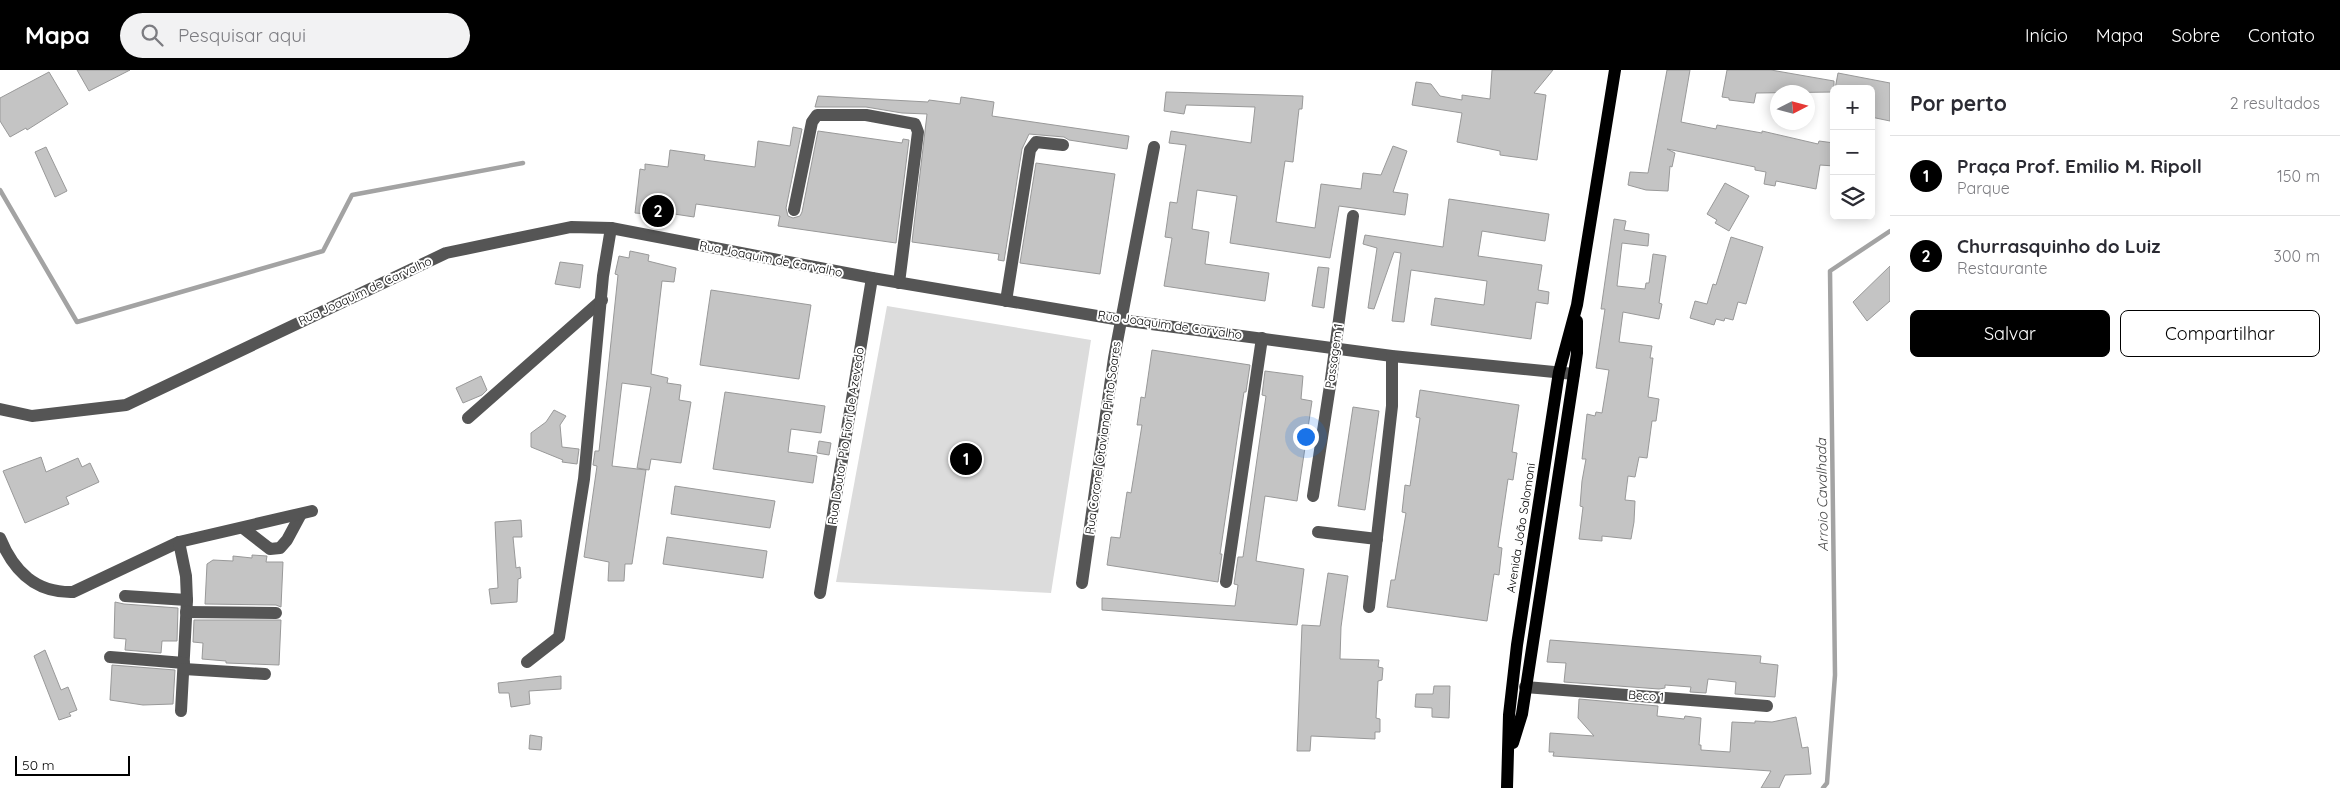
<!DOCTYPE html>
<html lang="pt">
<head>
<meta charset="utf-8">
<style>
	:root { --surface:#fff; --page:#f2f2f3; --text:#2b2b33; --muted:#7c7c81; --line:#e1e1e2; --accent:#000 }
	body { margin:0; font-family:Quicksand,sans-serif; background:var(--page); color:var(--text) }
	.controls { position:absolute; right:15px; top:15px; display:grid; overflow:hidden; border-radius:8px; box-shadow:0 2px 12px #0003 }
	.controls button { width:45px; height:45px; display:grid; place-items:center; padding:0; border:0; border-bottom:1px solid var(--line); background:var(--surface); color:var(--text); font:25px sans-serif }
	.compass { position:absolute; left:1770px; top:15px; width:45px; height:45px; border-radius:50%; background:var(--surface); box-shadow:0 2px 12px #0003; rotate:84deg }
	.scale { position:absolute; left:15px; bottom:12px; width:115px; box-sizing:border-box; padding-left:5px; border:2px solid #000; border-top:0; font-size:14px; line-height:18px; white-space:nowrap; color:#000; -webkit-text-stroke:4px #fff; paint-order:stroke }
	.you { position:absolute; left:1305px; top:366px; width:18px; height:18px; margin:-12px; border:4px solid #fff; border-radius:50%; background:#1a73e8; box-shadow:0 0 0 8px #1a73e833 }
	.badge { display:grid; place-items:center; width:32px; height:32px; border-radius:50%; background:var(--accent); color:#fff; font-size:16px; font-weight:700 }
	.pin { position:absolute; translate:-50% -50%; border:2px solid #fff; box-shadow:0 1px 5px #0006 }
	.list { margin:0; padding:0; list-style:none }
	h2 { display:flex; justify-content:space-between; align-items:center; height:65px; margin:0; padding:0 20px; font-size:21px }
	h2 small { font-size:16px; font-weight:400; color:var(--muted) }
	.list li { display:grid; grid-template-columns:32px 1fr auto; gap:15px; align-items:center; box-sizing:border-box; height:80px; padding:0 20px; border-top:1px solid var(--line) }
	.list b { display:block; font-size:19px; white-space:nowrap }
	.list p { margin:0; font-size:16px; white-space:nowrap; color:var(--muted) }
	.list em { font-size:16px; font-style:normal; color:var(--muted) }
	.actions { display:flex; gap:10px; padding:15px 20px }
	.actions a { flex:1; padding:11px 0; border:1px solid var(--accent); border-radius:8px; text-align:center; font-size:18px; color:var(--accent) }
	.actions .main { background:var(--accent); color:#fff }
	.icon { flex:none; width:28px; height:28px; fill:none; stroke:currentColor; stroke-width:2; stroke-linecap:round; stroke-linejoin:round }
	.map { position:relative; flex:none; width:1890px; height:718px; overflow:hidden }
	header { display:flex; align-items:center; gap:30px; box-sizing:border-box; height:70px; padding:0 25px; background:var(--accent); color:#fff }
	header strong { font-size:24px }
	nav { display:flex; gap:28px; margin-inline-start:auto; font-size:18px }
	.search { width:350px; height:45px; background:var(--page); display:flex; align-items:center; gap:12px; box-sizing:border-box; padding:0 18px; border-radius:28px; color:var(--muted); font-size:19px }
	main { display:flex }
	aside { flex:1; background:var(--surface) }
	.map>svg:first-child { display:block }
	.green { fill:#dcdcdc }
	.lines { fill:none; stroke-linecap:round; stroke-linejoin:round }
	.stream { stroke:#a3a3a3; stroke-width:4.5 }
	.building { fill:#c4c4c4; stroke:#999 }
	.minor { stroke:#555; stroke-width:12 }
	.major { stroke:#000; stroke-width:12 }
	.labels { text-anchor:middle; stroke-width:4; stroke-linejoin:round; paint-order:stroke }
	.street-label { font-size:12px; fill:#000; stroke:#fff }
	.water-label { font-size:14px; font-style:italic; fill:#444; stroke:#fff }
</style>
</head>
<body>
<header>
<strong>Mapa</strong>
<div class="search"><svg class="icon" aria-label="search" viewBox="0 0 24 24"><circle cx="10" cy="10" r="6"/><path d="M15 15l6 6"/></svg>Pesquisar aqui</div>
<nav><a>Início</a><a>Mapa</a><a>Sobre</a><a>Contato</a></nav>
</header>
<main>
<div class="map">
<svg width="1890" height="718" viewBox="0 0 1890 718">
	<rect width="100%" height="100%" fill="#fff"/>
	<!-- green -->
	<path class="green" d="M887 236 1091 270 1051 523 836 512Z"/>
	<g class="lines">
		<!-- stream -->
		<g class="stream">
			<path d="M0 120 77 252 323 181 352 125 523 93"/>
			<path d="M1823 718 1827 713 1835 605 1830 201 1890 161"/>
		</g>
	</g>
	<!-- building -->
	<g class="building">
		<path d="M77 0H130L89 21Z"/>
		<path d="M1492 0H1553L1534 23 1546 25 1537 90 1500 85V81L1457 72 1462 43 1412 35 1416 12 1431 14 1440 26 1462 30V25L1490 29Z"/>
		<path d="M1667 0H1690L1681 52 1716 59 1717 55 1762 63V61L1818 74 1819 71 1834 73V96L1820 95 1816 119 1776 111 1775 116 1764 114 1766 102 1755 100V97L1667 79 1675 83 1672 97 1670 96 1668 121 1646 120 1628 115 1630 102 1648 103Z"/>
		<path d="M1727 0H1771L1834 11V22L1756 23 1754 33 1729 30V28L1722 27Z"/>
		<path d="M49 2 68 34 27 60 26 58 10 67 0 51V28Z"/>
		<path d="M1838 3 1890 13V51L1871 47V19H1835Z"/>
		<path d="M1166 22 1303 26 1302 39H1299L1293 92 1285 91 1276 152 1315 158 1321 114 1361 119 1363 103 1381 105 1393 76 1407 81 1393 122 1408 124 1405 145 1339 136 1330 188 1230 173 1237 126 1197 120 1192 159 1209 162 1205 194 1269 203 1265 231 1164 216 1172 168 1165 167 1170 132 1177 133 1186 75 1169 73 1171 61 1251 73 1255 37 1186 35 1184 44 1164 41Z"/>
		<path d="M818 26 928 32 929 30 960 34 961 27 994 32 992 46 1129 66 1127 79 1069 70 1064 67 1029 64 1022 79 1004 191 998 190 999 184 912 172 927 44 902 43 866 37H815Z"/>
		<path d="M793 57 802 59 786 138 788 146 793 148 800 146 802 142 818 61 902 73 903 69 909 70 896 173 778 156 780 146 696 134 694 147 661 142 660 145 635 143 640 99 645 100V94L668 97 670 80 705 85 704 90 755 97 758 71 790 76Z"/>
		<path d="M46 77 67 121 55 127 35 82Z"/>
		<path d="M1036 93 1115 104 1100 204 1020 193Z"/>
		<path d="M1725 113 1749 126 1729 161 1715 153 1717 150 1707 144Z"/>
		<path d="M1449 129 1549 144 1545 171 1482 161 1478 186 1542 195 1538 220 1549 222 1548 234 1536 232 1531 269 1431 255 1435 228 1484 235 1487 211 1411 200 1404 252 1392 251 1401 183 1394 182 1374 239 1368 238 1377 178 1363 174 1365 165 1443 177Z"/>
		<path d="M1614 149 1626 151 1624 160 1649 164 1648 176 1622 173 1617 216 1645 219 1646 213H1649L1653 184 1666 186 1659 233 1662 234 1659 249 1623 242 1619 272 1652 276 1650 288H1653L1648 327 1659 329 1656 351H1652L1647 388 1639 387 1635 407 1628 406 1625 430 1635 431 1634 452 1631 469 1602 466V471L1579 469 1583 437 1580 436 1582 411 1586 389H1582L1587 344 1595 346 1596 342 1602 343 1609 300 1596 298 1605 239H1601Z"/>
		<path d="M1731 167 1763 177 1746 234 1738 232 1733 250 1725 248 1724 251 1716 249 1714 255 1690 248 1695 231 1707 234 1713 214 1716 215Z"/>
		<path d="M630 181 649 185 648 191 676 198 674 212 662 211 651 304 668 308 667 313 681 315 679 330 691 332 681 393 651 389 649 400 637 398 651 317 622 313 612 396 646 400 632 494H625L624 511H608L609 492 584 487 597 396 593 395 595 381H599L607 310 618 205 615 204 619 186 629 188Z"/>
		<path d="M560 192 583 195 580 218 555 214Z"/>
		<path d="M1890 196V231L1867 251 1853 232Z"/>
		<path d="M1318 197 1329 198 1324 238 1312 236Z"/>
		<path d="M711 220 811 235 799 309 700 295Z"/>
		<path d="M1152 280 1250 295 1246 322H1244L1220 484H1222L1218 512 1107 495 1111 467 1120 468 1127 422 1131 423 1142 355H1137L1141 327 1145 328Z"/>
		<path d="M1265 301 1303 306 1301 329 1312 331 1297 431 1265 426 1256 491 1304 499 1297 555 1102 540V528L1235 536 1238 515 1234 514 1238 487H1243L1266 326 1262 325Z"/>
		<path d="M481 306 487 320 482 325 463 333 456 318Z"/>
		<path d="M1420 320 1519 335 1512 382 1517 383 1513 410 1508 409 1498 477 1502 478 1499 505 1494 504 1487 551 1387 537 1391 510H1395L1406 443 1402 442 1405 415 1410 416 1420 348 1416 347Z"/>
		<path d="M725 322 825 336 821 363 791 359 788 382 817 386 813 413 713 399Z"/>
		<path d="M1353 337 1379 341 1365 440 1338 436Z"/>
		<path d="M554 340 566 346 560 355 562 377 579 379 577 394 562 392 563 390 531 377V363L546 352Z"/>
		<path d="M819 371 831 373 829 385 817 383Z"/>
		<path d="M41 387 46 402 78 388 82 397 90 393 99 412 66 427 69 434 25 453 3 401Z"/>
		<path d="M675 416 775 431 770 458 671 444Z"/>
		<path d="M521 450 522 467H513L516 498 520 497 521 508 518 509 517 532 491 534 489 519 498 518 495 452Z"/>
		<path d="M667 467 767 481 763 508 663 494Z"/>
		<path d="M252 485 267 486 266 492H283L281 537 276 535 205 534 207 494 213 490 233 491V486L252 488Z"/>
		<path d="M1328 503 1348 506 1341 557 1340 589 1379 590 1378 597 1383 598 1382 610 1378 611 1376 648 1380 649V662H1375V669L1311 666 1310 681H1297L1302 555 1320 556Z"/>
		<path d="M115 532 124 534 178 538 177 571H162L161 583 125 580 126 569 114 568Z"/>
		<path d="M194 550H281L279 595 226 593V591L202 589 203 573 193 572Z"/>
		<path d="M1550 570 1761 586 1760 593 1778 595 1775 627 1735 624 1736 612 1708 609 1706 623 1690 622 1691 617 1665 615V618L1659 619 1564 612 1566 593 1547 592Z"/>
		<path d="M45 580 61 620 68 617 77 640 69 643 71 646 59 650 34 586Z"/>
		<path d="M112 595 175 600 173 634 143 635 110 630Z"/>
		<path d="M561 606V619L529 621 530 634 511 637 509 623H499L498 613Z"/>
		<path d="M1434 616H1450L1449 648 1432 647V638L1415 637 1416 624H1433Z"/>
		<path d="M1579 629 1658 636 1657 646 1684 649 1685 646 1701 648 1699 675H1701V680L1730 682 1732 652 1755 653V651L1772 652 1796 647 1802 678 1808 677 1811 704 1785 705 1779 718H1761L1771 701 1553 686 1554 682H1549L1550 663 1594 666 1578 648Z"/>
		<path d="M530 665 542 667 541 680 529 679Z"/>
	</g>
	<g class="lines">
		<!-- minor -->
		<g class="minor">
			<path d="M794 140 812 52 817 45H866L915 54 918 62 899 213"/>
			<path d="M1006 231 1030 80 1036 72 1063 75"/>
			<path d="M0 339 32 346 126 335 446 183 571 157 611 158 872 208 1121 250 1392 286 1574 304"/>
			<path d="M468 348 602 230"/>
			<path d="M1313 426 1331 309 1353 146"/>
			<path d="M243 458 270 479 280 478 287 470 301 444"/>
			<path d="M1318 462 1377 469"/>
			<path d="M0 468C14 502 36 523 73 522L179 472 312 441"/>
			<path d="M179 472 186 506 187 530 181 641"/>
			<path d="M1226 512 1262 268"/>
			<path d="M1082 513 1114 288 1154 77"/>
			<path d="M820 523 872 208"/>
			<path d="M125 526 187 530"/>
			<path d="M1369 537 1392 336V286"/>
			<path d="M186 542 276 543"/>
			<path d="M110 587 184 593"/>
			<path d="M527 592 559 567 584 409 603 206 611 158"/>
			<path d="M184 599 265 604"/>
			<path d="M1525 617 1767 636"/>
		</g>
		<!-- major -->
		<g class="major">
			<path d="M1513 673 1522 644 1574 304 1577 283V251"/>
			<path d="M1507 718 1509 645 1517 575 1559 302 1577 235 1615 0"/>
		</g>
	</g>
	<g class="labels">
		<!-- street labels -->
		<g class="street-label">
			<text transform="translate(771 189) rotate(11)" y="4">Rua Joaquim de Carvalho</text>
			<text transform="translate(365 221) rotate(-25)" y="4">Rua Joaquim de Carvalho</text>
			<text transform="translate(1170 255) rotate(8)" y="4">Rua Joaquim de Carvalho</text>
			<text transform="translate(1334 286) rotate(-82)" y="4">Passagem 1</text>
			<text transform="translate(846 366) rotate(-81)" y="4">Rua Doutor Pio Fiori de Azevedo</text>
			<text transform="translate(1103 368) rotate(-82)" y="4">Rua Coronel Otaviano Pinto Soares</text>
			<text transform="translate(1521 458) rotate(-81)" y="4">Avenida João Salomoni</text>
			<text transform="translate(1646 626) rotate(4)" y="4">Beco 1</text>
		</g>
		<!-- water labels -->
		<g class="water-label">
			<text transform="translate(1822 425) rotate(-91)" y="5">Arroio Cavalhada</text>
		</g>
	</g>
</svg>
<div class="controls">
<button>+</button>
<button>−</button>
<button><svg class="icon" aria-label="layers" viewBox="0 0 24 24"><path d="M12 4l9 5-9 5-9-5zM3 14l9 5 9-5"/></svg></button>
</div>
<svg class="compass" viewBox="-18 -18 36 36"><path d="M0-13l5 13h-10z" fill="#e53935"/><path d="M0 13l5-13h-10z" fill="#7c7c81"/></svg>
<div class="scale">50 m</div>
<div class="you"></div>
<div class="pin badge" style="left:966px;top:389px">1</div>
<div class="pin badge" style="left:658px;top:141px">2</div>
</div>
<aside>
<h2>Por perto<small>2 resultados</small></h2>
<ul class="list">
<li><span class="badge">1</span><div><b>Praça Prof. Emilio M. Ripoll</b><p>Parque</p></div><em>150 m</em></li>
<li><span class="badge">2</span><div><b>Churrasquinho do Luiz</b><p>Restaurante</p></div><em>300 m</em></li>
</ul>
<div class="actions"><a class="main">Salvar</a><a>Compartilhar</a></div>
</aside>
</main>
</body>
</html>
